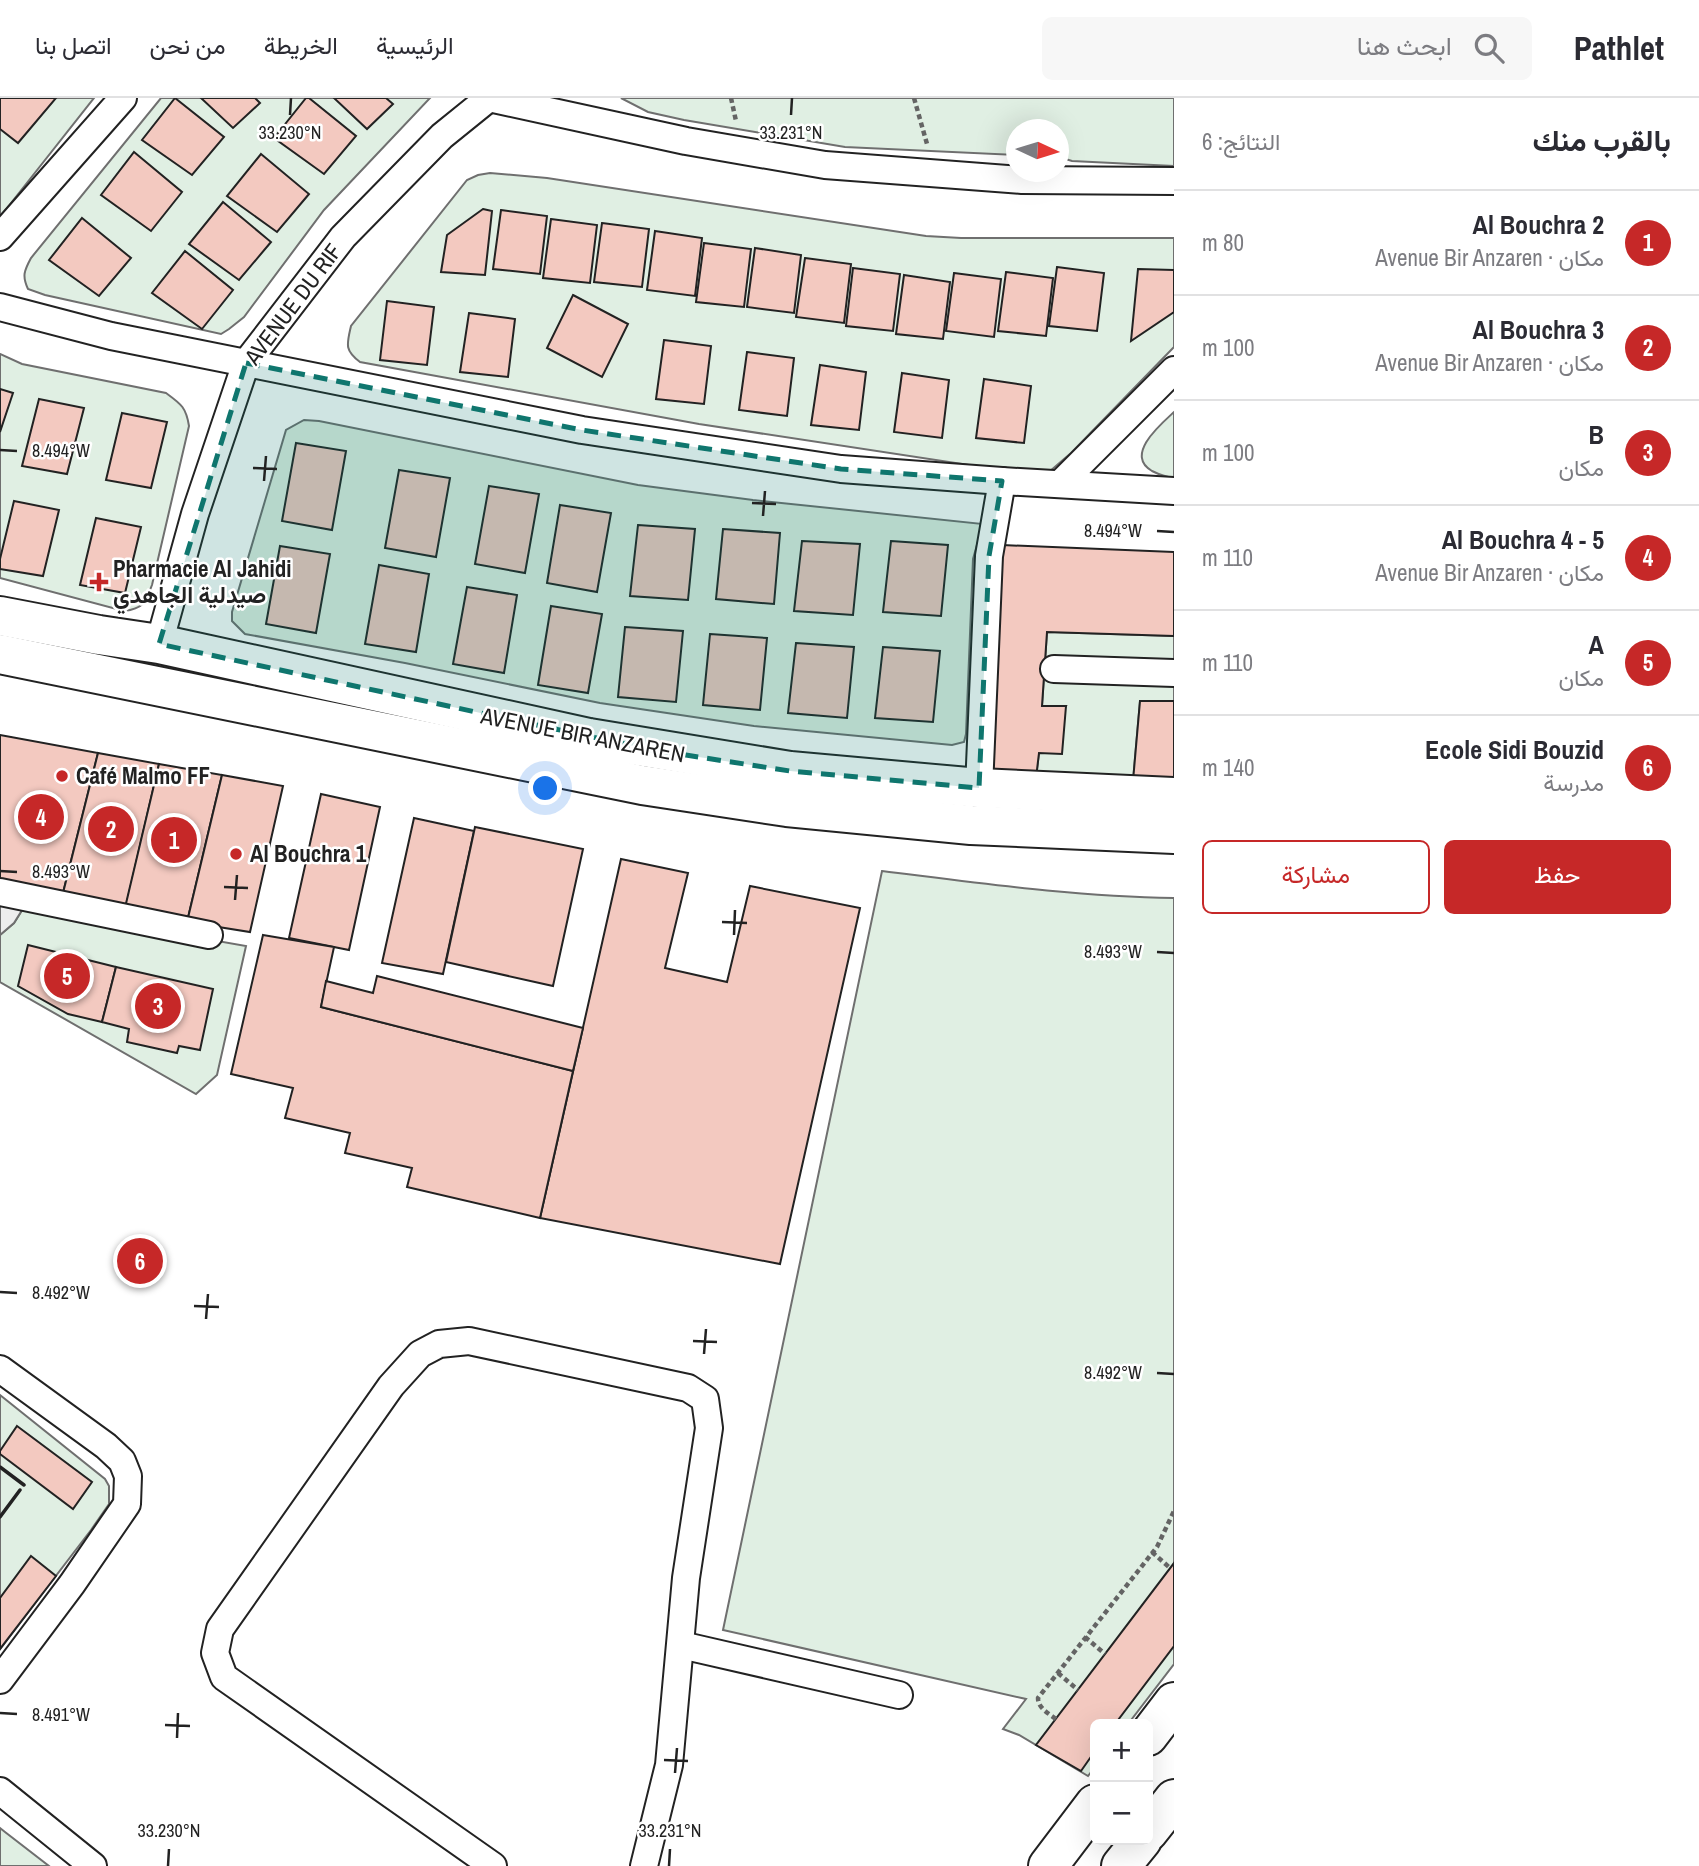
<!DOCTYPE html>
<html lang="ar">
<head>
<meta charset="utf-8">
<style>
	:root { --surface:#fff; --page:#f7f7f7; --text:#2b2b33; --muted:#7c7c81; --line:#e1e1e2; --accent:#c62828 }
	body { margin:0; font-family:"Archivo Narrow",Vazirmatn,sans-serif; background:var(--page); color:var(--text); direction:rtl }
	.controls { position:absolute; right:21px; bottom:21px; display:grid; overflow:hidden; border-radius:10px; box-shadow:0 7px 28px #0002 }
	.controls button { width:63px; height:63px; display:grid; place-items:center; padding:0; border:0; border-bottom:2px solid var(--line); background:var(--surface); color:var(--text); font:35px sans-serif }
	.compass { position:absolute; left:1006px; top:21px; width:63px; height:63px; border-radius:50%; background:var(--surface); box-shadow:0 7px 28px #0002; rotate:94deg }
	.you { position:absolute; left:546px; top:691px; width:24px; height:24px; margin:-18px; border:5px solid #fff; border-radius:50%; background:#1a73e8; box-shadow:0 0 0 10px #1a73e833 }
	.badge { display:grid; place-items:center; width:46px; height:46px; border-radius:50%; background:var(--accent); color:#fff; font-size:23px; font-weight:700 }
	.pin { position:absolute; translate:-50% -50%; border:4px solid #fff; box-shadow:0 2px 7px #0006 }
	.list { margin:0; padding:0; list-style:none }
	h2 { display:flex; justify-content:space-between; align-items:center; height:91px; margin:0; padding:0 28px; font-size:30px }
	h2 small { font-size:23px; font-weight:400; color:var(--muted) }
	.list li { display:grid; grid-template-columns:46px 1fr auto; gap:21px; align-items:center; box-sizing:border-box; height:105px; padding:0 28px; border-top:2px solid var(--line) }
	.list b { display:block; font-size:26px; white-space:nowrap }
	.list p { margin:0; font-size:23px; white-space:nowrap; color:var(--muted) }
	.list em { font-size:23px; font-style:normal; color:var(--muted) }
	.actions { display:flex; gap:14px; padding:21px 28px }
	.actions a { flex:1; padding:16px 0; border:2px solid var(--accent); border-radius:10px; text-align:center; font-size:24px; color:var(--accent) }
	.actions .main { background:var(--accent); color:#fff }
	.icon { flex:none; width:38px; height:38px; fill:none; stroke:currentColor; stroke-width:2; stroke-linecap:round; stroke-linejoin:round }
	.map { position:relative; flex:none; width:1174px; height:1768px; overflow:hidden; direction:ltr }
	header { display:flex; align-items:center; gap:42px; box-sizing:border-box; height:98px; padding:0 35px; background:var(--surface); border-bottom:2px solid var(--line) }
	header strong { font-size:33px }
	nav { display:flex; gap:38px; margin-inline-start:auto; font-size:24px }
	.search { width:490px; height:63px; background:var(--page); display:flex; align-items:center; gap:18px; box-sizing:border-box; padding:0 24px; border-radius:10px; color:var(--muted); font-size:26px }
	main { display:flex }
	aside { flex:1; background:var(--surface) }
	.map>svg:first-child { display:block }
	.green { fill:#e0efe3; stroke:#6f6f6f; stroke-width:2 }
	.parking { fill:#ededed; stroke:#6f6f6f; stroke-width:2 }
	.building { fill:#f3c9c0; stroke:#222; stroke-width:2 }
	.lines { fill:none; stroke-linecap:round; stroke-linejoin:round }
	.street-casing { stroke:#222; stroke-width:30 }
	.secondary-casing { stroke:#222; stroke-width:42 }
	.path { stroke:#646464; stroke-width:4.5; stroke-dasharray:5 3.5; stroke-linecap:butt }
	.street { stroke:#fff; stroke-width:26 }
	.secondary { stroke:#fff; stroke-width:38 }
	.wall { stroke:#222; stroke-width:3.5 }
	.marked { fill:#0f766e; fill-opacity:0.2; stroke:#0f766e; stroke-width:5; stroke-dasharray:14 9; stroke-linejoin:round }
	.ticks { fill:none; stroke:#222; stroke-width:2.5 }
	.poi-dot { fill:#c62828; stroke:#fff; stroke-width:2.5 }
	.labels { text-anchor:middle; stroke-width:5; stroke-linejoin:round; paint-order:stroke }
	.street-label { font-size:23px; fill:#222; stroke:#fff }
	.poi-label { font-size:23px; font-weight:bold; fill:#222; stroke:#fff; text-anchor:start }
	.ticks-label { font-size:18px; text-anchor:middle; fill:#222; stroke:#fff; stroke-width:5; stroke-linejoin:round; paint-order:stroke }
</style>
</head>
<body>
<header>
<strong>Pathlet</strong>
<div class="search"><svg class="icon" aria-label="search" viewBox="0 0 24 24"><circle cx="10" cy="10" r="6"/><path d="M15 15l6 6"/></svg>ابحث هنا</div>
<nav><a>الرئيسية</a><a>الخريطة</a><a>من نحن</a><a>اتصل بنا</a></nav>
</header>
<main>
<aside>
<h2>بالقرب منك<small>النتائج: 6</small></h2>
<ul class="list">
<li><span class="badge">1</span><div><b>Al Bouchra 2</b><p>مكان · Avenue Bir Anzaren</p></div><em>80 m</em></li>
<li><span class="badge">2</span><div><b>Al Bouchra 3</b><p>مكان · Avenue Bir Anzaren</p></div><em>100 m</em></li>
<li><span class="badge">3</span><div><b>B</b><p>مكان</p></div><em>100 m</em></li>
<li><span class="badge">4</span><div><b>Al Bouchra 4 - 5</b><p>مكان · Avenue Bir Anzaren</p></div><em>110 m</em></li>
<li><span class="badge">5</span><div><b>A</b><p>مكان</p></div><em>110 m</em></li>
<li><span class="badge">6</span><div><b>Ecole Sidi Bouzid</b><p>مدرسة</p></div><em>140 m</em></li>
</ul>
<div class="actions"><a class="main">حفظ</a><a>مشاركة</a></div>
</aside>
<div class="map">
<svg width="1174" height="1768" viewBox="0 0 1174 1768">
	<rect width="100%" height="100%" fill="#fff"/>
	<!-- green -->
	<g class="green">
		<path d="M0 0H94L0 119Z"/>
		<path d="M161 0H430L324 112 244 219 229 231 221 236 45 197 28 191C22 178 24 173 31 160Z"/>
		<path d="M621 0H1174V68L1072 63 1059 59 1058 32H1016V57L845 49 684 22 648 14Z"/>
		<path d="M490 75 547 80 926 138 961 140H1174V249L1071 355 1049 374 1028 376 699 326 360 264C344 252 347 246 351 228L467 82 478 77Z"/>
		<path d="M0 256 22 266 166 295C181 306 186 309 189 328L152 487C145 505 144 510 124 513L0 480Z"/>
		<path d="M1174 314V380C1166 379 1160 377 1152 373 1124 357 1161 326 1174 314Z"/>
		<path d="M304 322 319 323 638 387 753 402 983 426 973 461 966 636 964 644 952 647 754 628 600 605 405 565 245 536 232 523V514L286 332Z"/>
		<path d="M1047 534 1174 538V603H1140L1133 683 1036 680 1039 655 1066 608H1042Z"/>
		<path d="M882 773C979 785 1076 799 1174 800V1566L1128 1626H1095V1669L1088 1678 1019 1637 1003 1631 1026 1601 723 1532Z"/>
		<path d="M24 809 246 848 217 977 196 996 0 884V837L14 825Z"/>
		<path d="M0 1297 105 1381 109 1388V1406L91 1432 0 1551Z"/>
		<path d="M0 1730 5 1734 49 1768H0Z"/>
	</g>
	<!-- parking -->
	<path class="parking" d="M0 805 24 809 14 825 0 837Z"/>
	<!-- building -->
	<g class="building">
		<path d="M0 0H56L18 45 0 31Z"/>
		<path d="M175 0 224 39 192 77 142 42Z"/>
		<path d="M201 0H255L260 5 233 30Z"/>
		<path d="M306 0H309L356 38 324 76 274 40Z"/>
		<path d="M334 0H386L393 6 367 31Z"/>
		<path d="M134 54 182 94 151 133 101 97Z"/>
		<path d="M261 56 309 96 277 134 227 98Z"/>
		<path d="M223 104 271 144 239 182 189 146Z"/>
		<path d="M483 111 492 113 485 177 441 174 447 137Z"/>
		<path d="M501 112 547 118 540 176 493 171Z"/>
		<path d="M82 120 131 160 99 198 49 162Z"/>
		<path d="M551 121 597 127 590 185 543 180Z"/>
		<path d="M602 125 649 131 642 189 594 184Z"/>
		<path d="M655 133 702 140 695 198 647 192Z"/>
		<path d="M704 145 751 151 744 209 696 204Z"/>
		<path d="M755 150 801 157 794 215 747 209Z"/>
		<path d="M185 153 233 192 202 231 152 195Z"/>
		<path d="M805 160 851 166 844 225 796 219Z"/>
		<path d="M1057 169 1104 175 1097 233 1049 228Z"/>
		<path d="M853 170 900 176 893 233 846 228Z"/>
		<path d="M1138 171 1174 172V214L1131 243Z"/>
		<path d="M1006 174 1053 180 1046 238 998 233Z"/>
		<path d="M954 175 1001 181 994 239 946 233Z"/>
		<path d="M904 177 950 184 943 241 896 236Z"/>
		<path d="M573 197 628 226 602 279 547 250Z"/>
		<path d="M387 203 434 209 427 267 380 262Z"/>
		<path d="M469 215 515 221 508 279 460 274Z"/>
		<path d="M664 242 711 248 704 306 656 301Z"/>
		<path d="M747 254 794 260 787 318 739 312Z"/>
		<path d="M820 267 866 274 859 332 811 327Z"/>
		<path d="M902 275 949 282 942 340 894 334Z"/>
		<path d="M984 281 1031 288 1024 345 976 340Z"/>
		<path d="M0 291 13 295 0 334Z"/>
		<path d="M39 301 84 310 67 376 22 368Z"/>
		<path d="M122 315 167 324 151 390 106 382Z"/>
		<path d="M296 345 346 353 332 432 282 423Z"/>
		<path d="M399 372 450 380 436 459 385 450Z"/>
		<path d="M489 388 539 396 525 475 475 466Z"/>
		<path d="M14 403 59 412 43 478 0 471V461Z"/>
		<path d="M560 407 611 415 597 494 547 485Z"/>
		<path d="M96 420 141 429 125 495 80 487Z"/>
		<path d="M638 427 695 431 688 502 630 498Z"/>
		<path d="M723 431 780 435 774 506 716 501Z"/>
		<path d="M802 443 860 446 853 517 794 513Z"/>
		<path d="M891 443 948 447 941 518 883 514Z"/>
		<path d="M1002 447 1174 454V538L1047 534 1042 608H1066L1062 656 1039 655 1036 680 993 678 989 658Z"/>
		<path d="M280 448 330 456 316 535 266 526Z"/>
		<path d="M379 467 429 476 416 554 365 546Z"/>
		<path d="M467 489 517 497 504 575 453 566Z"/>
		<path d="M551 508 602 516 588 595 538 587Z"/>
		<path d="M625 529 683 533 676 604 618 599Z"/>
		<path d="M710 536 767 540 760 612 703 607Z"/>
		<path d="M796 545 854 549 847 620 788 615Z"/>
		<path d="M883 549 940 553 933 624 875 620Z"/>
		<path d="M1140 603H1174V685L1133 683Z"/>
		<path d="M0 637 98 655 63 795 0 783Z"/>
		<path d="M98 655 159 666 126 808 63 795Z"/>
		<path d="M159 666 222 677 187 824 124 814Z"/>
		<path d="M222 677 283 688 250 834 187 824Z"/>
		<path d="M321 696 380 709 349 852 289 840Z"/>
		<path d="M414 720 474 733 443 876 382 865Z"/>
		<path d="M475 729 583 751 553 888 446 864Z"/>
		<path d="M621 761 688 775 665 870 727 884 750 788 860 810 780 1166 540 1120Z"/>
		<path d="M263 837 334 849 321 909 573 973 540 1120 407 1089 412 1070 345 1055 350 1035 285 1020 293 990 231 976Z"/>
		<path d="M28 847 116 869 102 924 68 916 18 888Z"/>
		<path d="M116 869 213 891 200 952 179 948 177 955 127 944 129 931 102 924Z"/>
		<path d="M377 878 583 930 573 973 321 909 326 883 373 895Z"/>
		<path d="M17 1328 92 1384 73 1411 0 1356V1353Z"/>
		<path d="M31 1458 56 1478 0 1551V1500Z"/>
		<path d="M1174 1465V1548L1115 1626H1095V1653L1081 1673 1036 1647Z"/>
	</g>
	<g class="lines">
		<!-- street casing -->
		<g class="street-casing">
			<g id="street">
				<path d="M489 0 686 43 825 67 1022 82 1174 83"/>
				<path d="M0 139 123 0"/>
				<path d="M0 209 111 238 582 332 841 371 1002 383 1174 393"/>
				<path d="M1061 385 1174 272"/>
				<path d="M159 546 195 416 246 265 343 139 442 38 489 0"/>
				<path d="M1054 571 1174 575"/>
				<path d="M979 690 989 458 1002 383"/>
				<path d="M0 794 209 837"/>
				<path d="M0 1271 106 1348 122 1363 128 1378 127 1406 72 1486 0 1582"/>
				<path d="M681 1547 899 1597"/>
				<path d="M0 1693 93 1768"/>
				<path d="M493 1768 224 1579 215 1555 220 1531 391 1288 420 1256 439 1246 469 1243 688 1290 705 1301 709 1330 686 1480 669 1667 644 1768"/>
			</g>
		</g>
		<!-- secondary casing -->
		<g class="secondary-casing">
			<g id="secondary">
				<path d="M0 518 99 537 159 546 589 640 790 673 979 690 1174 699"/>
				<path d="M0 556 642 687 787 709 971 727 1174 736"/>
				<path d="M1148 1638 1174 1604"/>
				<path d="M1148 1734 1174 1701"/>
				<path d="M1048 1768 1095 1706"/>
				<path d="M1121 1768 1142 1742"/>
			</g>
		</g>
		<!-- path -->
		<g class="path">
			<path d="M731 0 736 23"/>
			<path d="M914 0 927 46"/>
			<path d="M1152 1454 1170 1470"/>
			<path d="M1085 1539 1105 1556"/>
			<path d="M1058 1575 1078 1592"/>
			<path d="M1056 1621C1048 1615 1038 1610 1038 1600L1157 1449 1174 1413"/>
		</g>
		<!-- street -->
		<use href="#street" class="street"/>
		<!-- secondary -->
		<use href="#secondary" class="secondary"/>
		<!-- wall -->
		<g class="wall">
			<path d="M0 1369 24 1387"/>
			<path d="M0 1419 20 1392"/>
		</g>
	</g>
	<!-- marked area -->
	<path class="marked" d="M246 265 582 332 841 371 1002 383 989 458 979 690 790 673 653 652 159 546Z"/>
	<!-- ticks -->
	<path class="ticks" d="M290 17 291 0M791 17 792 0M0 352 17 353M253 370 277 371M264 383 266 358M752 405 776 406M763 418 765 393M1157 433 1174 434M0 773 17 774M224 789 248 790M235 802 237 777M722 824 747 825M734 837 735 812M1157 854 1174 855M0 1194 17 1195M194 1208 219 1209M206 1221 208 1196M693 1243 717 1244M704 1256 706 1231M1157 1275 1174 1276M0 1615 17 1616M165 1627 190 1628M177 1640 178 1615M664 1662 688 1663M675 1675 677 1650M168 1768 169 1751M669 1768 670 1751"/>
	<!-- markers -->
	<g class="poi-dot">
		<path d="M95.5 473.5h7v7h7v7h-7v7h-7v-7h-7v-7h7z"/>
		<circle cx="62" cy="678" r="7"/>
		<circle cx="236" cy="756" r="7"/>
	</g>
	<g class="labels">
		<!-- street labels -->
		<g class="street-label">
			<text transform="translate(293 206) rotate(-53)" y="8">AVENUE DU RIF</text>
			<text transform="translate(583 637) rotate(11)" y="8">AVENUE BIR ANZAREN</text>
		</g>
		<!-- poi labels -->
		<g class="poi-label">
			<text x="113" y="479">Pharmacie Al Jahidi<tspan x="113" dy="26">صيدلية الجاهدي</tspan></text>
			<text x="76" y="686">Café Malmo FF</text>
			<text x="250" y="764">Al Bouchra 1</text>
		</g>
	</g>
	<g class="ticks-label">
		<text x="290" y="41">33.230°N</text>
		<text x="791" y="41">33.231°N</text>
		<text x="61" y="359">8.494°W</text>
		<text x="1113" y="439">8.494°W</text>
		<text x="61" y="780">8.493°W</text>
		<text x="1113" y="860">8.493°W</text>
		<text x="61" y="1201">8.492°W</text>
		<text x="1113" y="1281">8.492°W</text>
		<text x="61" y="1623">8.491°W</text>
		<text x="169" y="1739">33.230°N</text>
		<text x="670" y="1739">33.231°N</text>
	</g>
</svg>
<div class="controls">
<button>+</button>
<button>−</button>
</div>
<svg class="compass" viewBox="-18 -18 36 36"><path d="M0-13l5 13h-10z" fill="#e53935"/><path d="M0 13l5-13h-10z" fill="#7c7c81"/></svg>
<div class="you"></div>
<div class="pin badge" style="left:174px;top:742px">1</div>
<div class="pin badge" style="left:111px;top:731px">2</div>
<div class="pin badge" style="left:158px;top:908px">3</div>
<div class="pin badge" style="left:41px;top:719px">4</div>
<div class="pin badge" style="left:67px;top:878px">5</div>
<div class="pin badge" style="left:140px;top:1163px">6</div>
</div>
</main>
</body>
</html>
